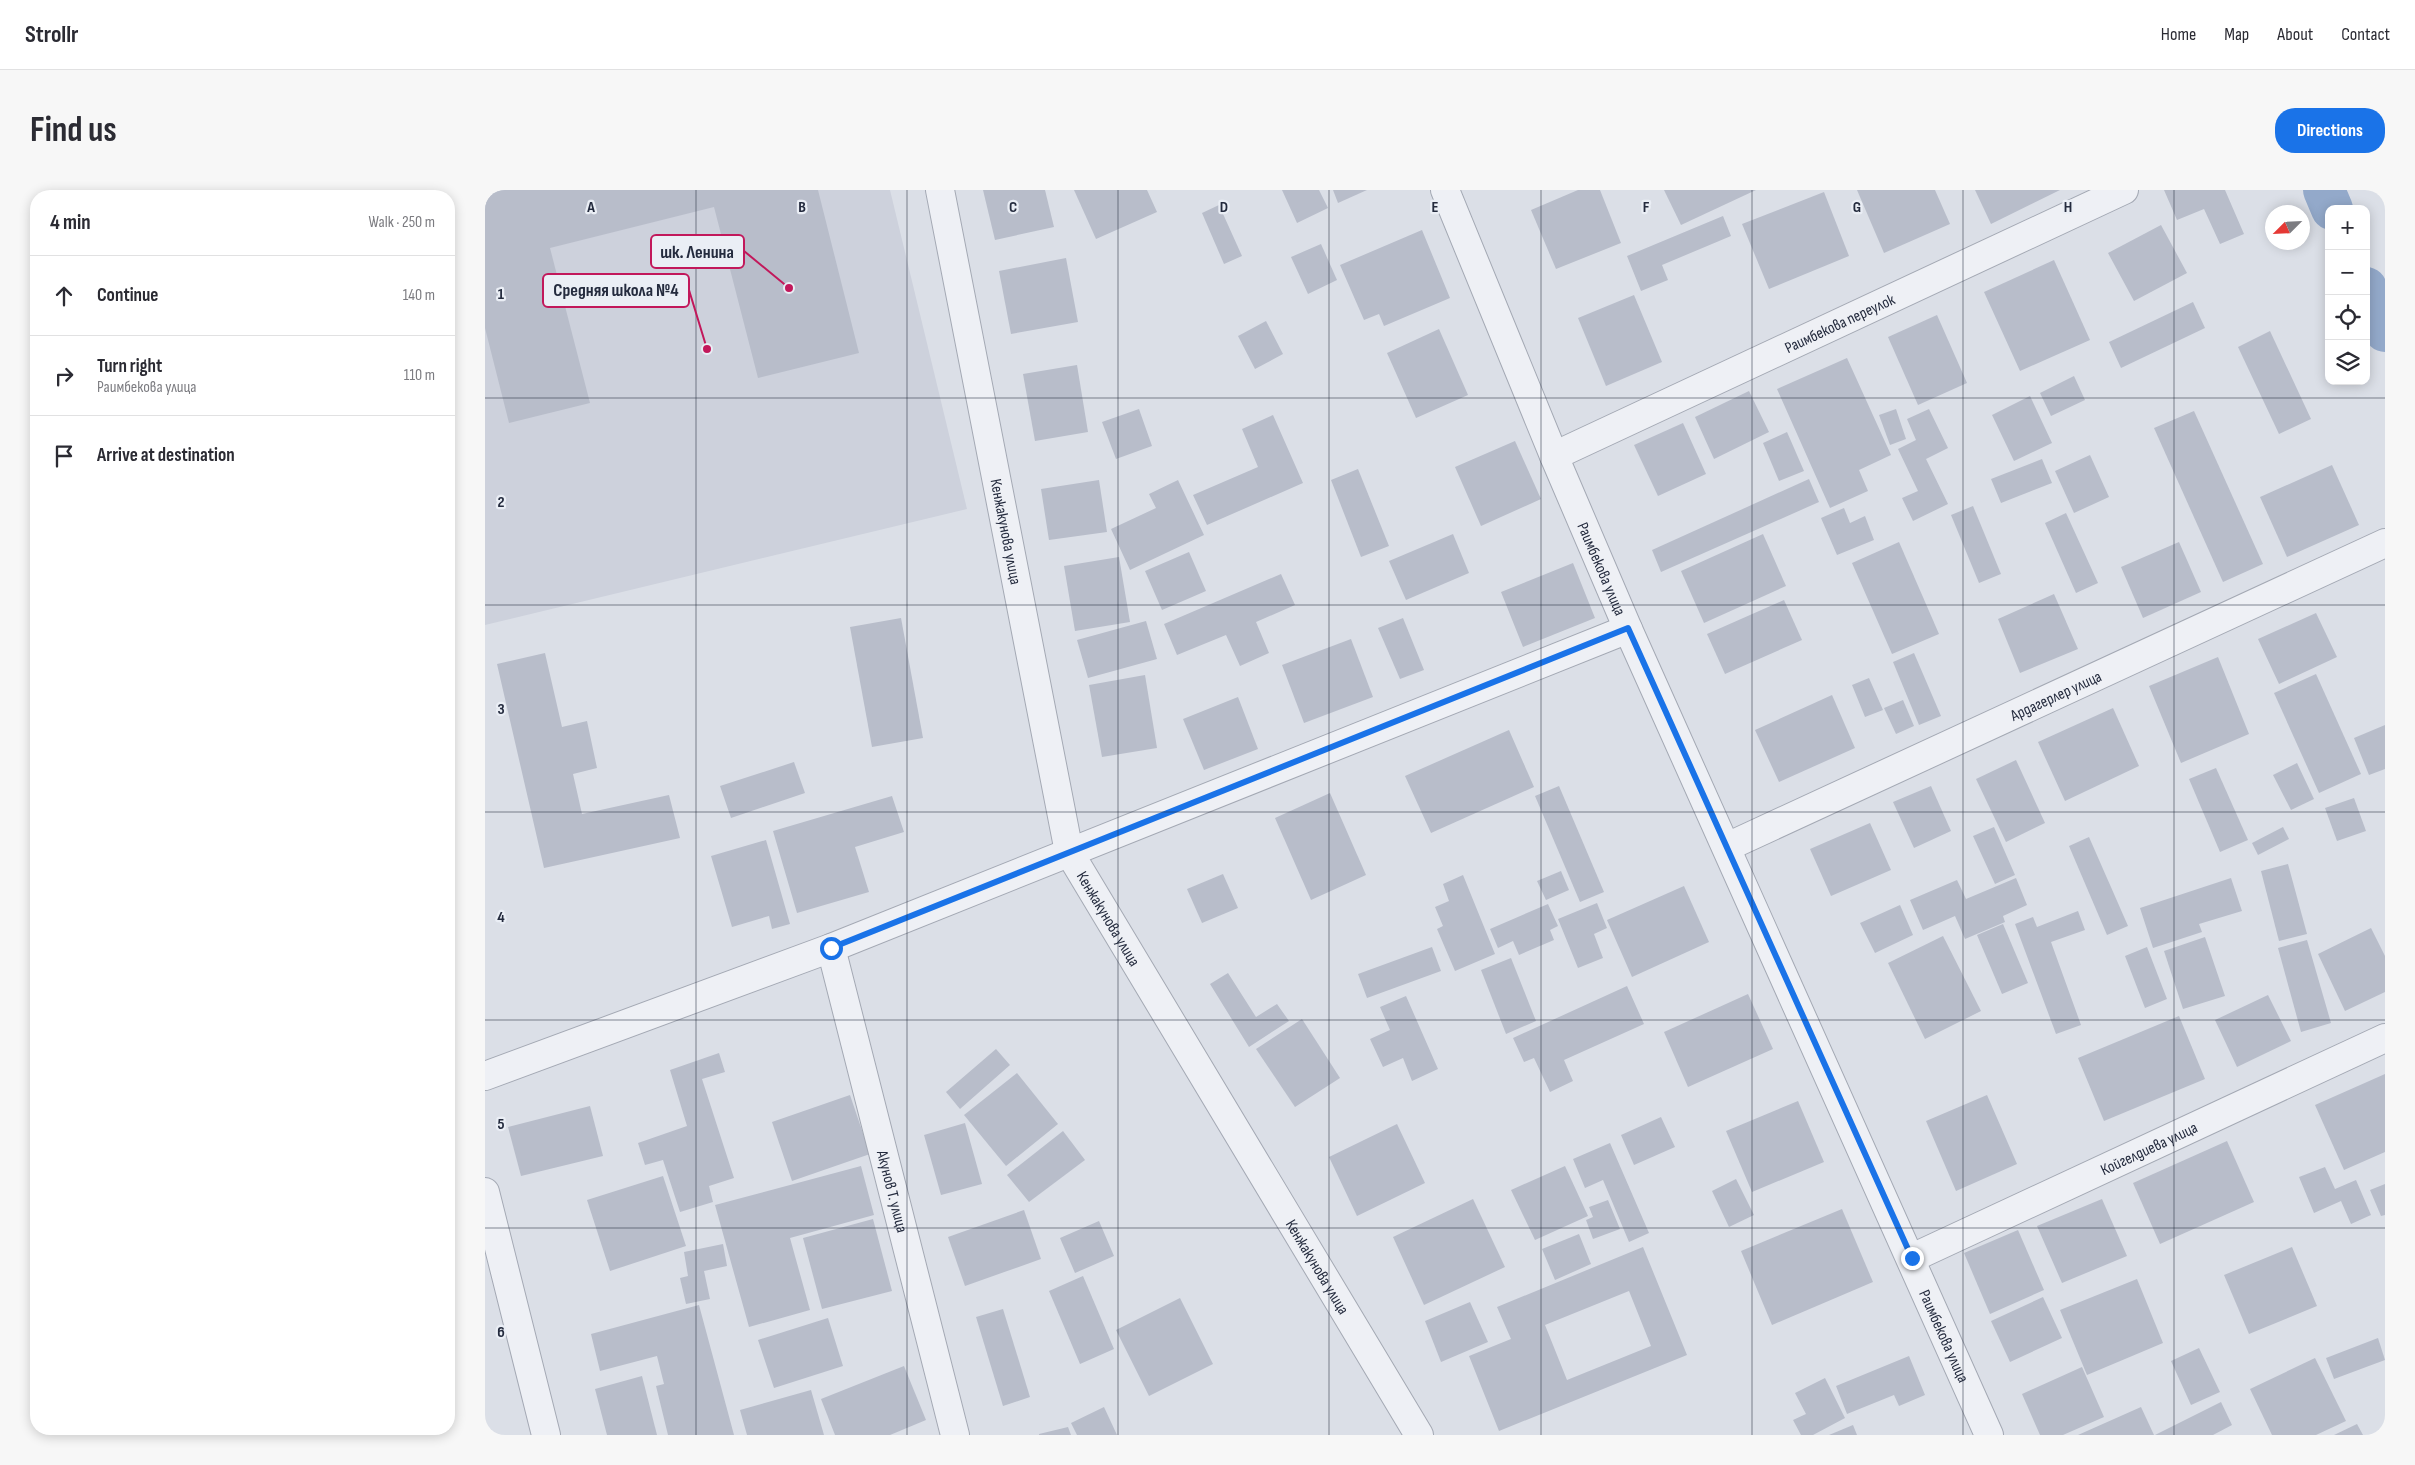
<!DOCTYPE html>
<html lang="en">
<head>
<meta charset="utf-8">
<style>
	:root { --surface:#fff; --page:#f7f7f7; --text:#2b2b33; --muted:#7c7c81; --line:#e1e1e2; --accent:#1a73e8 }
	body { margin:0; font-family:"Sofia Sans Condensed",sans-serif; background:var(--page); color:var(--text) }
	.controls { position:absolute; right:15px; top:15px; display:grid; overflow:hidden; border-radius:10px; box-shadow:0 2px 12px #0003 }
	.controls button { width:45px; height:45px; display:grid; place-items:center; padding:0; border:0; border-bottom:1px solid var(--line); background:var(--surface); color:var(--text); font:25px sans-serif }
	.compass { position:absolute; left:1780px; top:15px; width:45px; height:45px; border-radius:50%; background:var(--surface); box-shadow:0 2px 12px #0003; rotate:246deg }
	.stop { position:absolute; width:15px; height:15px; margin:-11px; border:4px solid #1a73e8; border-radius:50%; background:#fff }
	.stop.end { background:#1a73e8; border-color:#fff; box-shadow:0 1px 5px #0008 }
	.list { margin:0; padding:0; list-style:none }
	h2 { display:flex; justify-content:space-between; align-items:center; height:65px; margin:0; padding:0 20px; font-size:21px }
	h2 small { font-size:16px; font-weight:400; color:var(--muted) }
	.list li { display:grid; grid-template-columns:32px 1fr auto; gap:15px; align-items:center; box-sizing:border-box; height:80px; padding:0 20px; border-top:1px solid var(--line) }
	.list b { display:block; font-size:19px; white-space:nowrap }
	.list p { margin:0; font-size:16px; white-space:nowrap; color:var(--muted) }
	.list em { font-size:16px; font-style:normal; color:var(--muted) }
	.icon { flex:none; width:28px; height:28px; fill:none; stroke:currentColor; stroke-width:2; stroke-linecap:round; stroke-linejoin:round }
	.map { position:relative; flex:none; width:1900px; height:1245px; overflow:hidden; border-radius:20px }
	header { display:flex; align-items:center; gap:30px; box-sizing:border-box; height:70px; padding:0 25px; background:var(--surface); border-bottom:1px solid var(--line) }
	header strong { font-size:24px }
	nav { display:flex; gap:28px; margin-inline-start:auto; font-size:18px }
	.intro { display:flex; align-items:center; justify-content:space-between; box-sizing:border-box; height:120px; padding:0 30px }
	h1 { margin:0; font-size:35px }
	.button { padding:12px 22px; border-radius:20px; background:var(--accent); color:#fff; font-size:18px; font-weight:700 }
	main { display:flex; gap:30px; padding:0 30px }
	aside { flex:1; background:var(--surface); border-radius:20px; box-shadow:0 2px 12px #0003 }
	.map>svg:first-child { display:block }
	.built { fill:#cdd1dc }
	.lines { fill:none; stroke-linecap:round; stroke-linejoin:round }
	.canal { stroke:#93a9ca; stroke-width:42 }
	.building { fill:#b8bdca; fill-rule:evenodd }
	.minor-casing { stroke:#a4a9b4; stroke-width:30 }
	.minor { stroke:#eef0f5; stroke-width:28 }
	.route { stroke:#1a73e8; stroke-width:6 }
	.grid { fill:none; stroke:#242b3e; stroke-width:1; stroke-opacity:0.55 }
	.labels { text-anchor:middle; stroke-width:4.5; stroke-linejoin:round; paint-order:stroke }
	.street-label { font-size:16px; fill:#242b3e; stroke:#eaeef5 }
	.grid-label { font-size:16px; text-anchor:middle; font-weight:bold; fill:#242b3e; stroke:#eaeef5; stroke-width:4.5; stroke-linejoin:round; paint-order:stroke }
	.leader { fill:none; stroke:#c2185b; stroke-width:2 }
	.callout-dot { fill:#c2185b; stroke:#eaeef5; stroke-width:2 }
	.callout { fill:#eaeef5; stroke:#c2185b; stroke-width:2 }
	.callout-label { font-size:18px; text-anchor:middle; font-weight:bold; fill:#242b3e }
</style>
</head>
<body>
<header>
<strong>Strollr</strong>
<nav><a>Home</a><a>Map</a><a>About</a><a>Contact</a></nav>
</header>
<div class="intro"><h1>Find us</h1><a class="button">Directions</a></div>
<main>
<aside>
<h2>4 min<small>Walk · 250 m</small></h2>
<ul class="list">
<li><svg class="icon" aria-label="ahead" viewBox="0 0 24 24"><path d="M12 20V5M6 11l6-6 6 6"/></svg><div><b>Continue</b></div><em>140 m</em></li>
<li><svg class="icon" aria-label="right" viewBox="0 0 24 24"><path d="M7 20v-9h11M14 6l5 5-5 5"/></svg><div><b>Turn right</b><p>Раимбекова улица</p></div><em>110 m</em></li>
<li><svg class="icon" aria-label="arrive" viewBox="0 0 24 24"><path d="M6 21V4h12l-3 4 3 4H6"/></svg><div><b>Arrive at destination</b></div></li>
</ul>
</aside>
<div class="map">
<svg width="1900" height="1245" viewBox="0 0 1900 1245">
	<rect width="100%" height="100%" fill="#dbdfe7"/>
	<!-- built -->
	<path class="built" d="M0 0H405L482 319 0 435Z"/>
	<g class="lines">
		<!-- canal -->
		<g class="canal">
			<path d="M1839 0 1847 19"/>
			<path d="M1881 98 1900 141"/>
		</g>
	</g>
	<!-- building -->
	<g class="building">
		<path d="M0 0H333L374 163 273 188 229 17 65 58 105 213 24 233 0 138Z"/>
		<path d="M498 0H560L569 37 510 50Z"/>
		<path d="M589 0H662L672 22 611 49Z"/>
		<path d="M797 0H834L843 18 812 33Z"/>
		<path d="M848 0H882L853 13Z"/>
		<path d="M1093 0H1115L1136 53 1071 79 1046 20Z"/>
		<path d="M1179 0H1271L1196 35Z"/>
		<path d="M1372 0H1450L1465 34 1399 63Z"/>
		<path d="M1490 0H1575L1506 34Z"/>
		<path d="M1679 0H1740L1759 44 1735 54 1719 19 1692 30Z"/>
		<path d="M1339 2 1364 66 1284 99 1257 34Z"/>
		<path d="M734 15 757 66 739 74 717 23Z"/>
		<path d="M1238 26 1246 46 1177 75 1183 90 1156 101 1142 66Z"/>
		<path d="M1676 35 1702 83 1649 111 1623 63Z"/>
		<path d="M937 40 965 108 899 136 894 124 879 130 855 75Z"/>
		<path d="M836 54 852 90 823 104 806 67Z"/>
		<path d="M581 68 593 132 526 144 514 81Z"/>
		<path d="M1569 70 1605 150 1535 181 1499 102Z"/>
		<path d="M1149 105 1177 172 1121 196 1093 128Z"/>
		<path d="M1708 112 1720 138 1636 178 1624 152Z"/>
		<path d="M1452 125 1482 193 1433 215 1403 147Z"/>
		<path d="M781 131 798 164 770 179 753 146Z"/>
		<path d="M954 139 983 205 931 228 902 163Z"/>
		<path d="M1785 141 1826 229 1794 244 1753 157Z"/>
		<path d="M1362 168 1406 265 1374 280 1383 301 1345 318 1292 199Z"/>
		<path d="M592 175 603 242 550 251 538 184Z"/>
		<path d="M1589 186 1600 210 1566 226 1555 203Z"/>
		<path d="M1264 201 1284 242 1229 269 1210 227Z"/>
		<path d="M1545 206 1567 253 1529 271 1507 225Z"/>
		<path d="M654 219 667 256 631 269 617 232Z"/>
		<path d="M1411 219 1421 249 1405 255 1394 225Z"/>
		<path d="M1444 219 1463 258 1441 269 1463 314 1428 331 1417 308 1433 301 1413 259 1431 250 1422 229Z"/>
		<path d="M1709 221 1778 374 1738 392 1669 238Z"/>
		<path d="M788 225 818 293 722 335 708 305 773 277 757 239Z"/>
		<path d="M1198 233 1221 284 1173 306 1149 255Z"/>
		<path d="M1302 242 1319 281 1294 291 1278 253Z"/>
		<path d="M1030 251 1056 309 996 336 970 277Z"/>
		<path d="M1605 265 1624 307 1589 323 1570 281Z"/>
		<path d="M1557 269 1567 293 1516 313 1506 289Z"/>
		<path d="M1847 275 1874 335 1802 367 1775 307Z"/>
		<path d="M873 279 904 356 876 367 846 290Z"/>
		<path d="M1324 289 1334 312 1176 382 1167 360Z"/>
		<path d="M614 290 622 342 564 350 556 299Z"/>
		<path d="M693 290 719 345 645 380 626 339 671 318 664 304Z"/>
		<path d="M1488 316 1516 384 1494 393 1466 325Z"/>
		<path d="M1359 318 1365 333 1380 326 1389 350 1352 365 1336 328Z"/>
		<path d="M1581 323 1613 393 1591 403 1560 333Z"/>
		<path d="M968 344 984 383 921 410 904 371Z"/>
		<path d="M1278 344 1301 396 1219 433 1196 381Z"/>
		<path d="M1414 352 1454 444 1407 464 1367 373Z"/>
		<path d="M1694 352 1716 402 1658 428 1636 377Z"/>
		<path d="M704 362 721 401 677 420 660 381Z"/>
		<path d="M634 367 645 432 590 441 579 376Z"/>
		<path d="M1088 373 1110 428 1038 457 1016 402Z"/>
		<path d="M796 384 810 415 771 432 784 463 755 476 741 445 692 465 679 434Z"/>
		<path d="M1569 404 1593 459 1535 483 1513 429Z"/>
		<path d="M1299 410 1317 450 1240 484 1222 444Z"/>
		<path d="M1831 423 1852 467 1794 494 1773 449Z"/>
		<path d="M416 428 438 548 387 557 365 437Z"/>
		<path d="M918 428 939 480 915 489 893 438Z"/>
		<path d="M661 431 672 469 603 488 592 450Z"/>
		<path d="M866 449 888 507 819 533 797 475Z"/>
		<path d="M60 463 77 537 102 531 112 578 88 584 97 624 184 605 195 648 59 678 12 474Z"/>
		<path d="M1429 463 1456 526 1434 535 1408 472Z"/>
		<path d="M1733 467 1764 544 1696 573 1664 496Z"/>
		<path d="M1831 484 1876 584 1834 603 1789 503Z"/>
		<path d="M660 485 672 558 617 567 604 495Z"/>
		<path d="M1384 488 1398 520 1380 527 1367 495Z"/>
		<path d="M1347 505 1370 558 1294 592 1270 540Z"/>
		<path d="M753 507 773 559 719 580 698 529Z"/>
		<path d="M1418 510 1429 536 1411 544 1399 518Z"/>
		<path d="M1628 518 1654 576 1580 611 1553 552Z"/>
		<path d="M1900 535V579L1884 585 1869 548Z"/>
		<path d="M1024 540 1049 597 946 643 920 586Z"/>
		<path d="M1531 570 1560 633 1521 652 1491 589Z"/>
		<path d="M309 572 320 603 246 628 235 596Z"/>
		<path d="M1812 573 1829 609 1806 620 1788 585Z"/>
		<path d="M1731 578 1763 650 1735 662 1704 589Z"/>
		<path d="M1074 596 1119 702 1095 712 1050 606Z"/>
		<path d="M1446 596 1466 641 1429 658 1408 612Z"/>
		<path d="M845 603 881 685 826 710 790 628Z"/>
		<path d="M407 606 419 642 370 657 384 702 312 723 288 641Z"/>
		<path d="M1869 608 1881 641 1852 651 1840 618Z"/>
		<path d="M1385 633 1406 680 1346 706 1325 659Z"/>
		<path d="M1509 637 1530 685 1510 694 1488 646Z"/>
		<path d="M1798 637 1804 649 1773 665 1767 653Z"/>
		<path d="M1604 647 1643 736 1622 745 1584 656Z"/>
		<path d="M281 650 305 734 287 739 284 726 247 737 226 666Z"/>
		<path d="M1803 674 1822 744 1794 751 1776 681Z"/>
		<path d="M1076 681 1084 700 1061 710 1052 691Z"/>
		<path d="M738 684 753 718 717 733 702 699Z"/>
		<path d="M978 685 1010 764 970 781 952 739 958 736 950 717 964 711 958 694Z"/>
		<path d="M1531 688 1542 715 1518 726 1520 732 1480 749 1470 726 1438 740 1425 710 1472 690 1481 709Z"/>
		<path d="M1746 688 1757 721 1714 734 1717 742 1668 758 1655 718Z"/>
		<path d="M1199 696 1224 752 1147 787 1122 730Z"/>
		<path d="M1112 713 1122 738 1109 744 1118 768 1093 778 1073 729Z"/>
		<path d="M1063 714 1073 736 1065 740 1069 750 1034 765 1028 751 1013 758 1005 739Z"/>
		<path d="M1415 715 1428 745 1390 763 1375 733Z"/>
		<path d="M1593 721 1600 740 1566 752 1596 835 1571 844 1530 734 1548 727 1552 737Z"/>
		<path d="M1518 734 1543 793 1517 804 1492 745Z"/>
		<path d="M1886 738 1900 766V802L1860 821 1833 764Z"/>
		<path d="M1458 746 1496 821 1440 849 1403 773Z"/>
		<path d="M1720 747 1740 806 1698 819 1679 761Z"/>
		<path d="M1822 750 1846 833 1816 842 1793 758Z"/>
		<path d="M947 757 956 781 882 808 873 784Z"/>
		<path d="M1662 757 1682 809 1660 818 1640 766Z"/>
		<path d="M1026 768 1051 831 1021 844 996 780Z"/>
		<path d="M743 783 771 827 792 814 804 831 764 857 725 794Z"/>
		<path d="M1142 796 1159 834 1079 870 1088 891 1065 902 1049 868 1039 872 1028 848Z"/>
		<path d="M1263 804 1288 859 1203 897 1179 842Z"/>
		<path d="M1783 805 1806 851 1752 877 1730 830Z"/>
		<path d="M921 806 953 879 927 891 918 868 898 877 885 849 905 840 895 817Z"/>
		<path d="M1694 826 1720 889 1619 931 1593 868Z"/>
		<path d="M817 829 855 888 810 917 771 859Z"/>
		<path d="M511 859 525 875 475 919 461 902Z"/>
		<path d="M234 863 240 882 217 889 249 988 224 996 228 1012 195 1022 178 970 160 975 153 953 202 936 185 880Z"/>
		<path d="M532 883 573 934 521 976 479 925Z"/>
		<path d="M1900 884V962L1859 980 1830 915Z"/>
		<path d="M365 905 385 964 307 991 287 932Z"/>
		<path d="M1502 905 1532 974 1471 1001 1441 931Z"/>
		<path d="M1313 911 1339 972 1267 1002 1241 941Z"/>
		<path d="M105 916 118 966 36 986 23 937Z"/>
		<path d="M1176 927 1190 957 1149 975 1136 945Z"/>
		<path d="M480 933 497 994 456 1005 439 945Z"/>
		<path d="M912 934 940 993 872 1026 844 967Z"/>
		<path d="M578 941 600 970 544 1012 522 985Z"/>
		<path d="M1742 951 1769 1012 1675 1054 1648 993Z"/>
		<path d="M1125 953 1164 1043 1144 1052 1118 990 1100 998 1088 969Z"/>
		<path d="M376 976 389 1025 305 1048 325 1120 264 1137 230 1015Z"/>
		<path d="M1080 976 1103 1026 1050 1050 1026 1000Z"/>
		<path d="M1840 977 1850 999 1871 990 1886 1025 1866 1034 1856 1011 1829 1023 1814 987Z"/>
		<path d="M178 986 201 1056 125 1081 102 1010Z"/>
		<path d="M1251 989 1269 1025 1244 1037 1227 1001Z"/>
		<path d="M1900 994V1025L1896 1026 1885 1000Z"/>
		<path d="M988 1009 1020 1077 939 1115 908 1047Z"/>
		<path d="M1617 1009 1642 1066 1577 1093 1552 1036Z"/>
		<path d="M1123 1010 1135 1039 1108 1049 1101 1030 1108 1027 1104 1017Z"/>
		<path d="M1357 1019 1388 1092 1287 1135 1256 1061Z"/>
		<path d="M539 1020 556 1069 480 1096 463 1047Z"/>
		<path d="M388 1029 407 1101 337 1119 318 1048Z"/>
		<path d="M614 1031 629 1066 590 1083 575 1048Z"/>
		<path d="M1533 1040 1559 1100 1505 1124 1479 1063Z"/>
		<path d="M1094 1044 1106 1074 1070 1090 1057 1059Z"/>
		<path d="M238 1054 242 1076 219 1081 225 1109 201 1114 195 1088 203 1086 199 1062Z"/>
		<path d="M1158 1057 1202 1165 1014 1241 984 1166 1026 1149 1012 1117ZM1144 1101 1166 1156 1082 1190 1060 1135Z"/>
		<path d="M1807 1057 1832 1116 1764 1144 1739 1085Z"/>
		<path d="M598 1086 629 1159 595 1174 564 1101Z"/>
		<path d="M1652 1089 1678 1153 1602 1185 1575 1120Z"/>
		<path d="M1558 1107 1577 1148 1525 1172 1506 1131Z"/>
		<path d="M695 1108 728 1174 664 1206 631 1140Z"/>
		<path d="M985 1112 1003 1152 956 1172 940 1131Z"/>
		<path d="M214 1115 249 1245H183L171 1196 179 1194 172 1166 115 1181 106 1144Z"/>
		<path d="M518 1119 545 1207 518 1216 491 1127Z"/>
		<path d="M343 1128 358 1176 289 1198 273 1150Z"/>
		<path d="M1893 1148 1900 1170 1849 1189 1841 1168Z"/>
		<path d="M1714 1158 1735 1202 1706 1215 1686 1171Z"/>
		<path d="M1424 1166 1440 1205 1414 1216 1409 1205 1362 1224 1351 1196Z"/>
		<path d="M1830 1168 1861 1231 1831 1245H1787L1765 1199Z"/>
		<path d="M419 1176 441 1230 405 1245H350L336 1209Z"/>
		<path d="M1597 1177 1619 1227 1578 1245H1555L1537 1204Z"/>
		<path d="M157 1186 172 1245H122L110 1199Z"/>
		<path d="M1340 1188 1360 1228 1328 1245H1316L1308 1230 1321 1224 1310 1203Z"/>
		<path d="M326 1200 339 1245H262L255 1220Z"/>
		<path d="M1736 1212 1747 1235 1728 1245H1670Z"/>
		<path d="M619 1217 632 1245H592L586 1233Z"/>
		<path d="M1656 1217 1669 1245H1593Z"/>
		<path d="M1872 1234 1878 1245H1849Z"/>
		<path d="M1368 1235 1372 1245H1344Z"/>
		<path d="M583 1237 586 1245H554V1244Z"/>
	</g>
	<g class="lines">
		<!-- minor casing -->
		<g class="minor-casing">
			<g id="minor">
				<path id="s1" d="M455 0 584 662 934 1245"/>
				<path id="s2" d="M960 0 1069 266 1143 439 1504 1245"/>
				<path id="s3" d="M1069 266 1639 0"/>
				<path id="s4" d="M1242 657 1900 353"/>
				<path id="s5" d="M346 758 470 1245"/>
				<path d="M0 886 346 758 1143 439"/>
				<path d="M0 1002 61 1245"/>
				<path id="s6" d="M1427 1068 1900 848"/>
			</g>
		</g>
		<!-- minor -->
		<use href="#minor" class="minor"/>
	</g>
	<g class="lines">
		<!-- route -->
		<path class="route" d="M346 758 1143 438 1427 1068"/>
	</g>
	<!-- grid -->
	<path class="grid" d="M211 0V1245M422 0V1245M633 0V1245M844 0V1245M1056 0V1245M1267 0V1245M1478 0V1245M1689 0V1245M0 208H1900M0 415H1900M0 622H1900M0 830H1900M0 1038H1900"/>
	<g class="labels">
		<!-- street labels -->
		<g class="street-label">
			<text dy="6" stroke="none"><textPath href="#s3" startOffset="315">Раимбекова переулок</textPath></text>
			<text dy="6" stroke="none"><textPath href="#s1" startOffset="348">Кенжакунова улица</textPath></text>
			<text dy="6" stroke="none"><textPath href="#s2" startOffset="410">Раимбекова улица</textPath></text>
			<text dy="6" stroke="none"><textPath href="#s4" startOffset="362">Ардагерлер улица</textPath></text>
			<text dy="6" stroke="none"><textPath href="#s1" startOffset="752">Кенжакунова улица</textPath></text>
			<text dy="6" stroke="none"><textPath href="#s6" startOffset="261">Койгелдиева улица</textPath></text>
			<text dy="6" stroke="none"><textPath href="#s5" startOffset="251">Акунов Т. улица</textPath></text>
			<text dy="6" stroke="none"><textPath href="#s1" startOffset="1158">Кенжакунова улица</textPath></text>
			<text dy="6" stroke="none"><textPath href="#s2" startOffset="1250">Раимбекова улица</textPath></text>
		</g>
	</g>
	<g class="grid-label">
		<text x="106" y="22">A</text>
		<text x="317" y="22">B</text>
		<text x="528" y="22">C</text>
		<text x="739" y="22">D</text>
		<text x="950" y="22">E</text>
		<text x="1161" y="22">F</text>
		<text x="1372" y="22">G</text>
		<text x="1583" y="22">H</text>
		<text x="16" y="109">1</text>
		<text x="16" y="317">2</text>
		<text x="16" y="524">3</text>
		<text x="16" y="732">4</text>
		<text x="16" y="939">5</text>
		<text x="16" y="1147">6</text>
	</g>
	<!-- callouts -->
	<path class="leader" d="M304 98L259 61M222 159L204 100"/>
	<g class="callout-dot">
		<circle cx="304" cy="98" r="5"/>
		<circle cx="222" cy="159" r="5"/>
	</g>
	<g class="callout">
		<rect x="166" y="45" width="93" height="33" rx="5"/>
		<rect x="58" y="84" width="146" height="33" rx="5"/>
	</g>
	<g class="callout-label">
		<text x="212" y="68">шк. Ленина</text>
		<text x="131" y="106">Средняя школа №4</text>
	</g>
</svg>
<div class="controls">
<button>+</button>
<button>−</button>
<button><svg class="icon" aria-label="locate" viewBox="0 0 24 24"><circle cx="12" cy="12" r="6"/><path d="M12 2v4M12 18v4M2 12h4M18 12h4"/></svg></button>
<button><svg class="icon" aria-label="layers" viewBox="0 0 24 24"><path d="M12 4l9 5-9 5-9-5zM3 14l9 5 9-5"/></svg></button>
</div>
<svg class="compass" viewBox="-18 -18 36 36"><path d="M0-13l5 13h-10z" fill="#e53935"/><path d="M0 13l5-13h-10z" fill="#7c7c81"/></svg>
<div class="stop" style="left:346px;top:758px"></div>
<div class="stop end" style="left:1427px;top:1068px"></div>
</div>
</main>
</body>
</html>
